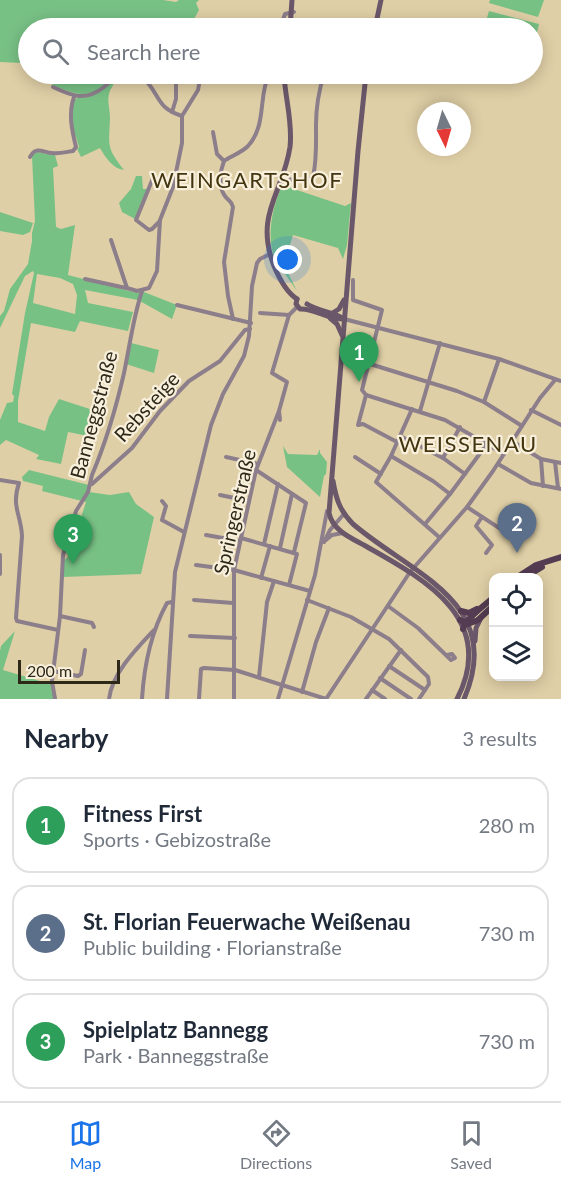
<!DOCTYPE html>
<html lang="en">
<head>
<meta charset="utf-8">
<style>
	:root { --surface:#fff; --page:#f6f6f7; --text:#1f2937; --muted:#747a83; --line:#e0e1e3; --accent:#1a73e8 }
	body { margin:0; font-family:Lato,sans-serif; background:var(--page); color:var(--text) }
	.controls { position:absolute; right:18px; bottom:18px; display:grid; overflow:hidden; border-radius:12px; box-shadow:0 3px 15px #0003 }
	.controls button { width:54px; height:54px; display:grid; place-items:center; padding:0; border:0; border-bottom:2px solid var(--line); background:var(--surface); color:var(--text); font:30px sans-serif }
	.compass { position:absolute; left:417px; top:102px; width:54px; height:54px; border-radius:50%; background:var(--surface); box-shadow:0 3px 15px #0003; rotate:175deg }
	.scale { position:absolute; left:18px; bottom:15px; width:102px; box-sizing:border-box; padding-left:6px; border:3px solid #2e2818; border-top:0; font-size:16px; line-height:21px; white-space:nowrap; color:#2e2818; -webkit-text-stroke:4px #f8f0dc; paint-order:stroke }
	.you { position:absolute; left:288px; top:260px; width:21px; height:21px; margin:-15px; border:4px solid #fff; border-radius:50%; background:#1a73e8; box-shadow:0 0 0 9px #1a73e833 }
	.badge { display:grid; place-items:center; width:39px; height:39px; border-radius:50%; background:var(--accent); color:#fff; font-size:20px; font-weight:700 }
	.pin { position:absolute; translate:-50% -50px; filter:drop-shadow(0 2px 3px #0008) }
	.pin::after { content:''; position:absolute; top:32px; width:21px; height:18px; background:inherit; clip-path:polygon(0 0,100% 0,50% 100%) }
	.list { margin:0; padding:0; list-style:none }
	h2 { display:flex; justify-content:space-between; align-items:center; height:78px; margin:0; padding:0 24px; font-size:26px }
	h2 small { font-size:20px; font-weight:400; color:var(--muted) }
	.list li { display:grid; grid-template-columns:39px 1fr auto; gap:18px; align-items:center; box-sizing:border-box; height:96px; margin:0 12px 12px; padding:0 12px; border:2px solid var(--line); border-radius:18px }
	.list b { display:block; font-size:22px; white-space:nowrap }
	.list p { margin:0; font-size:20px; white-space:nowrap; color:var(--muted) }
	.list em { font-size:20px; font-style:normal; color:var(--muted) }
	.icon { flex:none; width:33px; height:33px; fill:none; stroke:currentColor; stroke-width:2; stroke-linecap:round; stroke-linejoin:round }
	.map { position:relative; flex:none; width:561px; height:699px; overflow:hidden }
	.search { position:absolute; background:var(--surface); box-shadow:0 3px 15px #0003; left:18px; right:18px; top:18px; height:66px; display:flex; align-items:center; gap:15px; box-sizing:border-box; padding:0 21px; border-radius:33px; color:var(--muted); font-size:22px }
	.sheet { height:402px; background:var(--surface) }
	nav { display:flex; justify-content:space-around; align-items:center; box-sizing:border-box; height:84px; border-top:2px solid var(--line); background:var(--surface); font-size:16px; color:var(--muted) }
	nav a { display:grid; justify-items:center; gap:3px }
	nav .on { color:var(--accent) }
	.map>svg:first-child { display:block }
	.green { fill:#78c185; fill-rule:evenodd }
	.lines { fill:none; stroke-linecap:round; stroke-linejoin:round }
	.street { stroke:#8c7e8b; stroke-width:4 }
	.secondary { stroke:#6b576a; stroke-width:5 }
	.primary { stroke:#543c52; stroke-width:6 }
	.labels { text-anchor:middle; stroke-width:4.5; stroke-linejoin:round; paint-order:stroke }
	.street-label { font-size:20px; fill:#2e2818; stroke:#f8f0dc }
	.quarter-label { font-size:22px; letter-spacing:1.5px; fill:#42350f; stroke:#f8f0dc }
</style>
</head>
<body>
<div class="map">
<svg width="561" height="699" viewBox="0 0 561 699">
	<rect width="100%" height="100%" fill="#dfcfa6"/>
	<!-- green -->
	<g class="green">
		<path d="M0 0H163L176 2 179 0H199L196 3 199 10 189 28H28V68L22 63 0 62Z"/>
		<path d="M490 0H544L538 17 489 3Z"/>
		<path d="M489 11 539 24 533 49 532 28H484Z"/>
		<path d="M35 74H114L115 76C108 82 98 93 87 94 72 96 45 82 35 74Z"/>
		<path d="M114 80C114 87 110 88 109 94 107 101 110 110 110 118 109 146 106 147 124 170 112 168 106 158 100 148L81 157 77 149 79 147 76 137 73 133V102L77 98C94 98 101 91 114 80Z"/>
		<path d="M37 152 55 155 58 166 53 168 56 227 61 229 75 225 68 275 137 293 144 292 177 305 172 319 138 300 85 290 88 303 133 312 128 331 80 321 75 332 31 323 18 401V422L45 431 49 417 59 399 96 411 88 436 68 432 61 464 36 459 39 455 6 440 0 445V420L7 403 13 402 14 396 12 394 25 313 34 273 33 271 25 276 0 328V316L4 311 10 289 28 264 32 241V233L35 221 32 156ZM37 274 60 278 73 284 77 295 75 314 33 303Z"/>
		<path d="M136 176H142L143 189H147L135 219 122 212 119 203 131 189Z"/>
		<path d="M282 185 345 206 351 203 347 245 343 259 338 248 293 235 284 265 297 291 283 271 281 264H276C266 236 271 212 282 185Z"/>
		<path d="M0 212 33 223 30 232 23 235 0 231Z"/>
		<path d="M131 343 159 350 154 373 126 364Z"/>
		<path d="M283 446 288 454 317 455 320 449V453L327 462 326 474 324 476 320 497 287 467Z"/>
		<path d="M29 470 89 485V492L110 495 129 492 136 504 154 517 141 574 63 577 64 560 68 557 86 502 42 491 43 486 23 481 22 477Z"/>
		<path d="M15 631 3 670 40 681H52L57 699H0V651L1 646Z"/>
	</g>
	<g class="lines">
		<!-- street -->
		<g class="street">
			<path d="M273 28 281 25 285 14 294 12"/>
			<path d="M53 87C72 96 85 102 104 87 109 83 113 78 120 76 128 75 142 77 148 83 161 99 158 108 182 116"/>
			<path d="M172 112 176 99V74"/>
			<path d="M213 132 217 154 224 161"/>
			<path d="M30 157C36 146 42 152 52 153 59 154 66 152 73 151L76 147C72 131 68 113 74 97"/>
			<path d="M278 176C290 180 302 184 313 177 317 159 316 143 316 125 316 107 319 90 324 74"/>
			<path d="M153 178 136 220 149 230 152 229 160 221"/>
			<path d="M111 240 127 288 137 291 149 288 157 271 160 220 173 187 182 143V116L198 90 201 74"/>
			<path d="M85 279 126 288"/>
			<path d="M353 280V300L382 310 362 390 366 395"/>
			<path d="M177 305 251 323"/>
			<path d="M260 313 289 315"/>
			<path d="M233 319 228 296 224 262 233 207C232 201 228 201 225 196 218 187 220 171 224 161 231 156 241 153 248 146 267 125 258 97 269 74"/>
			<path d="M344 319 499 359 561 381"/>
			<path d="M370 364 457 391 484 402 522 426"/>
			<path d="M366 395 445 420 504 454"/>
			<path d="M366 395 358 425 363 424 397 442"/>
			<path d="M484 402 499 359"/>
			<path d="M412 409 391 456 376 482 439 537"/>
			<path d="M531 410 561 425"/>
			<path d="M420 411 440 343"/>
			<path d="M280 420 279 411 287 382 272 373 289 315 297 307"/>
			<path d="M400 436 443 458 465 474"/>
			<path d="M512 441 541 459 561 463"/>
			<path d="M391 456 433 481 450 494"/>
			<path d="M226 457 258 464"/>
			<path d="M355 457 381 474"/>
			<path d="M443 458 460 427"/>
			<path d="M541 459 543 486"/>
			<path d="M555 462 558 488"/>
			<path d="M498 464 531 483 561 489"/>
			<path d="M256 470 306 503 294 552"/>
			<path d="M0 480 19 483C11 507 21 514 22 536L16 618 17 621 58 630"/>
			<path d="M92 484 132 448 160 411 189 381 220 361 245 330 250 329"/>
			<path d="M220 495 249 501"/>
			<path d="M162 501 166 506 162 520 184 532"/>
			<path d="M467 507 513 537 523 539"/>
			<path d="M482 517 476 526 492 545 486 553"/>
			<path d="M425 524 450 494 487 444"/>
			<path d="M206 535 240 541"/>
			<path d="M241 538 297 554 289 585"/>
			<path d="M326 540 332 535 343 533"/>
			<path d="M324 542 330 530 343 515"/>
			<path d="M264 544 278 484"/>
			<path d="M280 548 292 494"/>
			<path d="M0 555V574"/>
			<path d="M196 565 234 570 310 591"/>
			<path d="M261 578 270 546"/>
			<path d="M194 600 233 603"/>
			<path d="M307 600 351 617 389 639 428 677 429 684 419 699"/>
			<path d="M388 606 418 628 451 660 455 658 452 654 447 655"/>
			<path d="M60 616 92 623 94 627"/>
			<path d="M190 636 235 638"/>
			<path d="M389 666 425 690"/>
			<path d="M53 671 78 676 81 674 85 650"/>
			<path d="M259 677 267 602 274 581"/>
			<path d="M380 678 411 699"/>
			<path d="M372 690 385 699"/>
			<path d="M302 692 316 642 329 608"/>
			<path d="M55 699 52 681 60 616 63 555 76 511 88 492 92 475C106 442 116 408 124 373 130 345 133 318 142 291"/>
			<path d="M109 699C112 673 137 648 154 630"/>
			<path d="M142 699C144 666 151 632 167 603L172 602"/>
			<path d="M167 699 175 572 211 425 223 394 244 356 249 336 252 286 257 263 260 259 270 254"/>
			<path d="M199 699 201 669 204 668 235 670 326 699 410 572 467 507 493 471 540 398 555 380"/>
			<path d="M234 699V570L256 470 279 411"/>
			<path d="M278 699 315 575 327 511"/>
			<path d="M366 699 401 650"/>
		</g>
		<!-- secondary -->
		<g class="secondary">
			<path d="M290 28 292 0"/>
			<path d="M375 28 381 0"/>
			<path d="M284 74C285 98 293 123 290 147 283 194 254 214 274 266 279 278 286 292 297 299"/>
			<path d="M366 74 358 151 329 513C333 532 354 539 369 548 428 581 497 621 457 699"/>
			<path d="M297 299 296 304 300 309C315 308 328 320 344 319"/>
			<path d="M307 304C318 311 337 313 344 319"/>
			<path d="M331 314 339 309 344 300"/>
			<path d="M330 318 337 324 342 335"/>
			<path d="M333 481C336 499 340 511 353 524 411 574 506 602 464 699"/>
			<path d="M475 641 476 628 481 618"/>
		</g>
		<!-- primary -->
		<g class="primary">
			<path d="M516 578 536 565 561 557"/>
			<path d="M524 578 542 567"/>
			<path d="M461 611 469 613 477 609"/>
			<path d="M460 620 468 624 478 620 494 605"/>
			<path d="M463 629C466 618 485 605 494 597"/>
		</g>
	</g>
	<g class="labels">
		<!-- street labels -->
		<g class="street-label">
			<text transform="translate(147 407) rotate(-48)" y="7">Rebsteige</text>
			<text transform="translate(94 415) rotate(-75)" y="7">Banneggstraße</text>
			<text transform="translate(235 512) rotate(-77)" y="7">Springerstraße</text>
		</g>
		<!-- quarter labels -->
		<g class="quarter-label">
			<text x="247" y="188">WEINGARTSHOF</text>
			<text x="468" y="452">WEISSENAU</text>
		</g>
	</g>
</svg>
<div class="controls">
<button><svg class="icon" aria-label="locate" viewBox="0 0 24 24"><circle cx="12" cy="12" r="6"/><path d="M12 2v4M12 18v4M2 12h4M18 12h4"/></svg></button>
<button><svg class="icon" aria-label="layers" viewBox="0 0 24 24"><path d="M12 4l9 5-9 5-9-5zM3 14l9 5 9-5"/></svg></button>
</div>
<svg class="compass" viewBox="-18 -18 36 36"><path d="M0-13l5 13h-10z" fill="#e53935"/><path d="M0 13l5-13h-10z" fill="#747a83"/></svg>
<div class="scale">200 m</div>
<div class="you"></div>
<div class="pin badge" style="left:359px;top:382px;background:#2e9e5b">1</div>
<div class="pin badge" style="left:517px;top:553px;background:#5c6f8a">2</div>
<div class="pin badge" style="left:73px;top:564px;background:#2e9e5b">3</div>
<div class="search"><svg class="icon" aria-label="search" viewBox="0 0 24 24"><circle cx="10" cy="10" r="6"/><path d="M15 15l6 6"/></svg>Search here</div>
</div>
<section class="sheet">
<h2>Nearby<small>3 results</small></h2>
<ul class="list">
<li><span class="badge" style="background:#2e9e5b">1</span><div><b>Fitness First</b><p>Sports · Gebizostraße</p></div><em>280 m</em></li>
<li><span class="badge" style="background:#5c6f8a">2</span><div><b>St. Florian Feuerwache Weißenau</b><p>Public building · Florianstraße</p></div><em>730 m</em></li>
<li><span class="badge" style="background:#2e9e5b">3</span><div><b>Spielplatz Bannegg</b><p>Park · Banneggstraße</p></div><em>730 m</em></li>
</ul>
</section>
<nav>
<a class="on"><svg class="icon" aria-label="map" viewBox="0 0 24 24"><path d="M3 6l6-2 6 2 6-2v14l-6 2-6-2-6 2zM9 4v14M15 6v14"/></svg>Map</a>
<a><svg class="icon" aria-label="directions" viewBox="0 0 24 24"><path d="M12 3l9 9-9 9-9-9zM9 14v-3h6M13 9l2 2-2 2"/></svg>Directions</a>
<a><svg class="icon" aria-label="saved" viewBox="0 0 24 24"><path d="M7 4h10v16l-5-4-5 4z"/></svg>Saved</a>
</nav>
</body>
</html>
